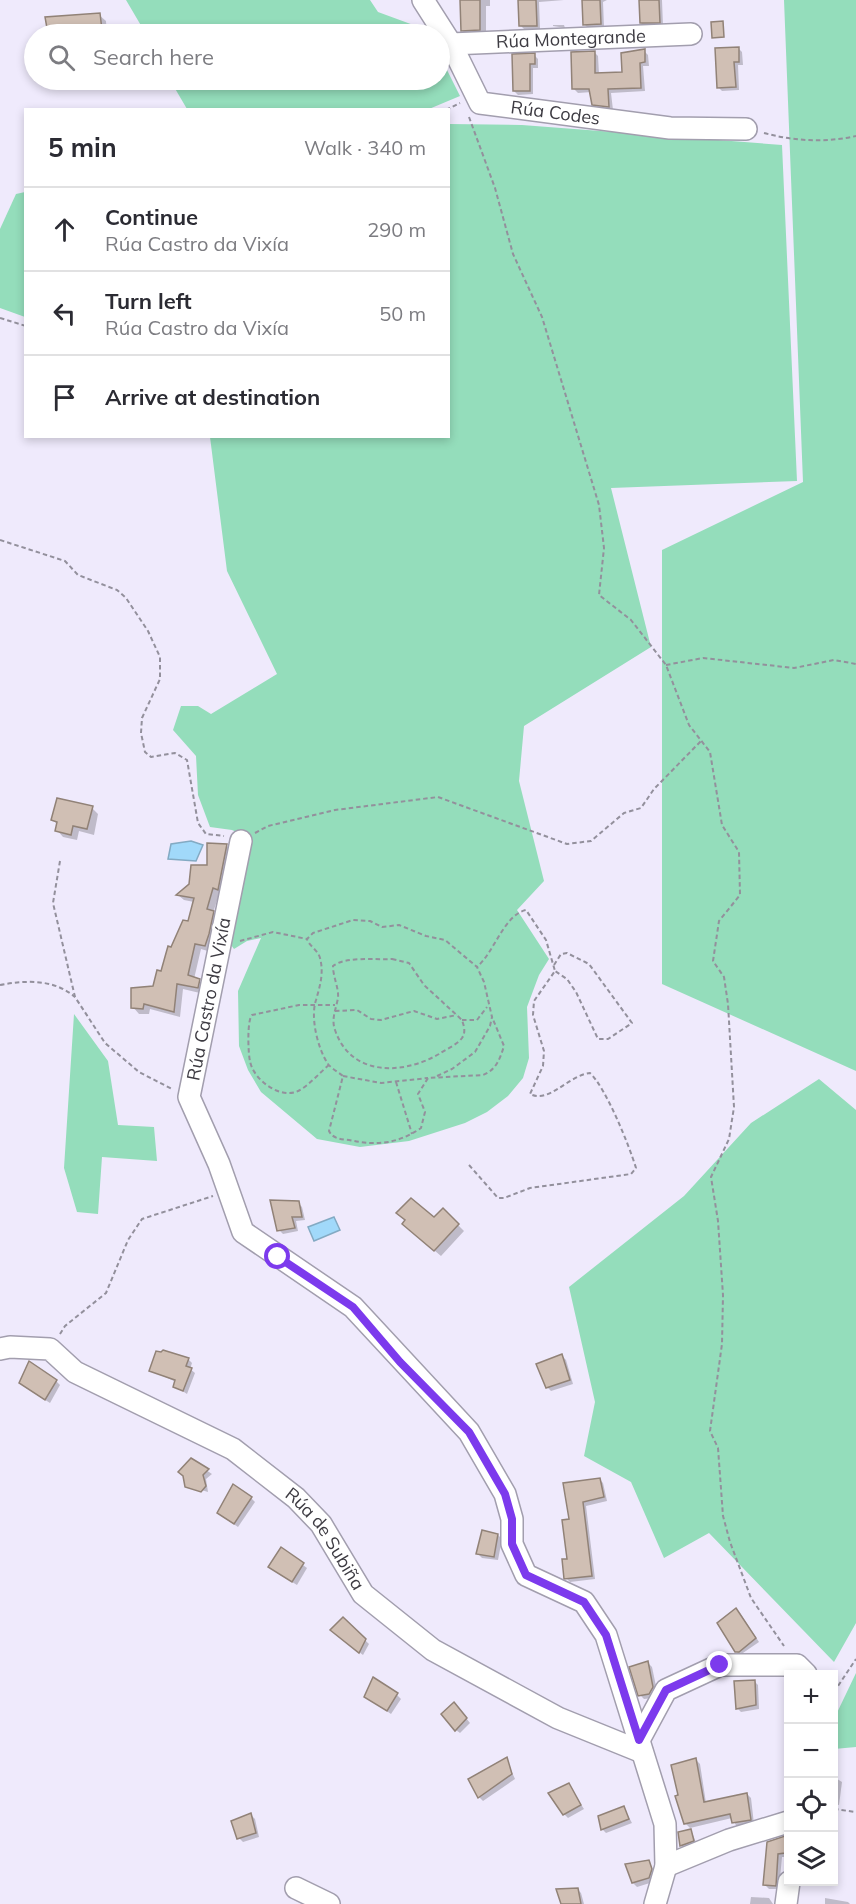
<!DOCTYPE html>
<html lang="en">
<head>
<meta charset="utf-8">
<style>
	:root { --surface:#fff; --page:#f7f7f7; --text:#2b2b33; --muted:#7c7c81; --line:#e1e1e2 }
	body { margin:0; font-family:Mulish,sans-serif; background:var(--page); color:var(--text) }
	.controls { position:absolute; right:18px; bottom:18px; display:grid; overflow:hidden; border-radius:0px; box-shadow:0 3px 9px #0003 }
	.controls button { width:54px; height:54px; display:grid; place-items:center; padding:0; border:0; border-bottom:2px solid var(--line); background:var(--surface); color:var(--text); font:30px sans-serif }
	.stop { position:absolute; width:18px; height:18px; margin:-14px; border:4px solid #7c3aed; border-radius:50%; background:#fff }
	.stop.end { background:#7c3aed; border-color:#fff; box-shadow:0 2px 6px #0008 }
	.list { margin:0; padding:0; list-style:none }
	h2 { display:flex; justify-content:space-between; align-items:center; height:78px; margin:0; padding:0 24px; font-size:26px }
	h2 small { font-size:20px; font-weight:400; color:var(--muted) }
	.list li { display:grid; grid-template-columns:39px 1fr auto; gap:18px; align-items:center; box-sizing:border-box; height:84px; padding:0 24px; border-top:2px solid var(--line) }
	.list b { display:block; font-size:22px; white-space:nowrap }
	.list p { margin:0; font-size:20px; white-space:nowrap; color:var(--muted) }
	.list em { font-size:20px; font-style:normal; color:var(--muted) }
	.icon { flex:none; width:33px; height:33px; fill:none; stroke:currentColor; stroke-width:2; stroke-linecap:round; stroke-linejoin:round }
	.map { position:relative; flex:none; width:856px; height:1904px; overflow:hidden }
	.search { position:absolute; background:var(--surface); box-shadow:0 3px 9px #0003; left:24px; top:24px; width:426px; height:66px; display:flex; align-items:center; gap:15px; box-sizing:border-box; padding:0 21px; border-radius:33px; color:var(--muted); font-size:22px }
	.panel { position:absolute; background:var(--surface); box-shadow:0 3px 9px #0003; left:24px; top:108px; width:426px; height:330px; border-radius:0px }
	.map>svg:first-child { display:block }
	.green { fill:#94ddbb }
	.water { fill:#a1d9fa; stroke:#83aac3; stroke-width:1.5 }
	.shadow { fill:#0003 }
	.building { fill:#d0bfb4; stroke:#918277; stroke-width:1.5 }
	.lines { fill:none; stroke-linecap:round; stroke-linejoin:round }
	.minor-casing { stroke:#a29eae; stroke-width:24 }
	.path { stroke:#93909c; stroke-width:2; stroke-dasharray:4.5 3; stroke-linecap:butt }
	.minor { stroke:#fff; stroke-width:21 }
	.route { stroke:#7c3aed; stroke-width:8 }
	.labels { text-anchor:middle; stroke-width:6; stroke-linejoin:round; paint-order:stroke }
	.street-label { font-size:18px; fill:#3d3b42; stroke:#fff }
</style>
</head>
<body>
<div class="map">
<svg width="856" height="1904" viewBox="0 0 856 1904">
	<rect width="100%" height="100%" fill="#efeafc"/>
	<!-- green -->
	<g class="green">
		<path d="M126 0H370L378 12 427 30 429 34H146Z"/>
		<path d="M784 0H856V1071L662 984V550L803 482Z"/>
		<path d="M440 56 460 96 429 109H187L170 80H440Z"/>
		<path d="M449 124 522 125 782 145 797 481 611 488 651 647 524 726 519 781 544 881 517 910 549 959 539 975 527 1007 529 1058 523 1078 508 1096 487 1112 465 1123 409 1141 360 1147 317 1139 261 1092 248 1070 239 1046 238 991 261 938 247 941 234 949 226 938 248 837 232 830 210 827 198 795 196 756 173 730 181 706H198L211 714 277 674 227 571 210 437 448 436Z"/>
		<path d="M25 192H26L25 317 0 308V229L16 194Z"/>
		<path d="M74 1014 108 1061 118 1125 154 1127 157 1161 102 1157 98 1214 77 1212 64 1168Z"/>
		<path d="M819 1079 856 1110V1623L834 1662 709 1533 664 1558 631 1482 584 1456 595 1402 569 1287 684 1196 751 1123Z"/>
		<path d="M856 1673V1747L834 1749V1719Z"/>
	</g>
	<!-- water -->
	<g class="water">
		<path d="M191 841 203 845 196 861 168 859 171 844Z"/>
		<path d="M334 1217 340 1230 314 1241 308 1227Z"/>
	</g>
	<!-- shadow -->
	<g class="shadow">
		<path d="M461 0H490V6H486V36L468 37 462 30Z"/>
		<path d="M520 0H564L539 2 540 29 525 30 521 26Z"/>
		<path d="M583 0H607L603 2 604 27 588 28 584 24Z"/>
		<path d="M640 0H667H662L663 26 645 27 641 23Z"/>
		<path d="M99 15 106 21 107 34H50L47 19Z"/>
		<path d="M564 25 565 28 553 26V25Z"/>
		<path d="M738 48 742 52 743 65H738L739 90 722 91 718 87Z"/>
		<path d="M644 51 648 55 649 66H643L645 91 611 93 613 110 598 108 594 104 592 92 578 93 574 89 594 52 598 56 599 74 624 73Z"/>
		<path d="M534 55 538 59V68H533V94L518 95 514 91Z"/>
		<path d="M92 808 98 814 94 835 79 831 77 840 63 837 57 830 58 825 53 820Z"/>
		<path d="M208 845 227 846 233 852 224 895 219 894 213 913 219 919 211 952 201 949 194 979 206 986 204 994 183 989 180 1017 150 1009 149 1014H139L133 1007 154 988 172 949 189 923 194 902 184 900 178 895 209 867Z"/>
		<path d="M298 1203 302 1207 305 1220 296 1221 298 1231 283 1234 279 1230Z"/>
		<path d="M443 1210 464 1231 441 1256 410 1230 434 1219Z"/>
		<path d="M562 1356 566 1360 573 1384 551 1391 547 1387Z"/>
		<path d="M188 1359 192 1363 190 1369 195 1373 187 1394 175 1386 176 1382 150 1370Z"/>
		<path d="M56 1381 60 1385 50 1403 25 1387Z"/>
		<path d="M191 1460 212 1474 206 1479 208 1492 188 1486Z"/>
		<path d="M599 1479 603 1483 607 1501 586 1506 595 1579 570 1582 566 1578 571 1520 565 1484Z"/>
		<path d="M251 1498 255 1502 238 1527 223 1517Z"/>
		<path d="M498 1535 502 1539 498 1560 482 1558 478 1554Z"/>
		<path d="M282 1550 307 1568 297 1585 274 1571Z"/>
		<path d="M740 1613 759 1642 740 1655 736 1651Z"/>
		<path d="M343 1619 369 1644 363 1655 336 1634Z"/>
		<path d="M648 1663 652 1667 657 1691 653 1698 644 1699 640 1695Z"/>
		<path d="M754 1681 758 1685 759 1709 741 1712 737 1708Z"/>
		<path d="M397 1695 401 1699 391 1714 365 1696Z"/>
		<path d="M458 1708 470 1723 460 1733 456 1730Z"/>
		<path d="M506 1759 515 1779 483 1801 479 1797Z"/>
		<path d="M696 1760 700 1764 706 1803 747 1794 751 1798 754 1824 737 1827 732 1818 690 1828 686 1824Z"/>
		<path d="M834 1777 842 1782 839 1805 834 1804Z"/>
		<path d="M568 1785 584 1809 568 1818 564 1814Z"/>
		<path d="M624 1808 632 1823 606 1833 602 1829Z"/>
		<path d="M251 1815 255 1819 259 1837 243 1842 239 1838Z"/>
		<path d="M691 1830 697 1845 685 1850 681 1846 680 1833Z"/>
		<path d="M784 1838 788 1842V1857H782L779 1889H769L765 1885Z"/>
		<path d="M649 1862 655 1874 653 1882 637 1887 633 1883Z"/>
		<path d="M577 1889 581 1893 584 1904H563Z"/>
		<path d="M751 1897 769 1898 773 1904H750Z"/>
		<path d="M825 1898 848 1902 850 1904H825Z"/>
	</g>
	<!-- building -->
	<g class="building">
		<path d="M460 0H480V30L461 31Z"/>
		<path d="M518 0H536L537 26H519Z"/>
		<path d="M582 0H600L601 24 583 25Z"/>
		<path d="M639 0H659L660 23H640Z"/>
		<path d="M100 13 102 30 75 34H48L45 17Z"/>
		<path d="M723 21 724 37 712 38 711 22Z"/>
		<path d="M739 47V62H734L736 87 717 88 715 48Z"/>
		<path d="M645 49V62L640 63 641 88 608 89 609 107 592 105 589 89H572L571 52 595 51V73L622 72 621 53Z"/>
		<path d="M535 53V64H530V91H513L512 54Z"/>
		<path d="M57 798 93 806 87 829 73 826 71 835 55 831 57 822 51 820Z"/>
		<path d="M207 843 227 844 218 890 213 888 207 909 214 911 209 934 205 946 195 944 188 975 200 979 198 988 177 984 174 1012 144 1004 143 1009 131 1008V988L153 986 157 970 161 971 168 946 171 947 183 920 188 921 194 898 176 895 189 884 191 865H207Z"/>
		<path d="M411 1198 434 1217 443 1208 459 1224 434 1251 402 1224 405 1220 396 1213Z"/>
		<path d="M270 1200 299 1201 302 1217H292L295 1228 277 1231Z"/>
		<path d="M163 1350 189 1358 186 1366 192 1368 183 1391 173 1387 175 1380 149 1371 156 1351 161 1352Z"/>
		<path d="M562 1354 570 1380 546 1388 536 1364Z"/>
		<path d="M29 1361 57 1380 45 1400 19 1383Z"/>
		<path d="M191 1458 209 1469 203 1475 206 1486 201 1492 185 1487 183 1476 178 1472Z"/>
		<path d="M600 1478 604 1497 583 1502 592 1576 564 1579 562 1559H567L562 1520 569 1519 563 1483Z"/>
		<path d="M233 1484 252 1497 234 1524 217 1513Z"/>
		<path d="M482 1530 498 1534 494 1557 476 1554Z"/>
		<path d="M281 1547 304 1563 292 1582 268 1567Z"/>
		<path d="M736 1608 756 1638 739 1652H735L717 1623Z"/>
		<path d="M343 1617 366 1639 359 1653 330 1630Z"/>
		<path d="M648 1661 653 1687 649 1694 638 1696 629 1667Z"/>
		<path d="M373 1677 398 1693 387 1711 364 1697Z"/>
		<path d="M755 1680 756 1705 736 1709 734 1681Z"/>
		<path d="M454 1702 467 1718 455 1731 441 1714Z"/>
		<path d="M507 1757 512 1774 478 1798 468 1779Z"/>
		<path d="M696 1758 704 1802 747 1793 751 1820 732 1823 730 1814 684 1824 675 1796 678 1795 671 1765Z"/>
		<path d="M569 1783 581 1805 563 1815 548 1793Z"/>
		<path d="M624 1806 629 1819 601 1830 598 1816Z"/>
		<path d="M251 1813 256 1833 237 1839 231 1821Z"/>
		<path d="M691 1829 694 1841 680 1846 678 1832Z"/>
		<path d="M785 1836V1853L778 1854 776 1886 763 1885 767 1842Z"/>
		<path d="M649 1860 652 1869 649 1878 632 1883 625 1864Z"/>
		<path d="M578 1888 581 1904H561L556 1889Z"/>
	</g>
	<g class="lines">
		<!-- minor casing -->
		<g class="minor-casing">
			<g id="minor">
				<path id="s1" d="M423 0 451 44 480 103 670 128 746 129"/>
				<path id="s2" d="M451 44 691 34"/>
				<path d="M241 841 189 1097 219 1164 243 1232 353 1307 469 1432 505 1494 512 1519V1544L526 1575 584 1602 606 1635 665 1824 666 1866 655 1904"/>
				<path id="s3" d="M0 1349 10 1347 50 1349 75 1372 233 1449 296 1498 321 1524 363 1594 433 1650 558 1718 642 1752"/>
				<path d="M639 1740 666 1690 720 1665H797L806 1674"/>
				<path d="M666 1866 729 1840 788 1822"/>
				<path d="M296 1888 329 1904"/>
				<path d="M786 1904 789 1882"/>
			</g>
		</g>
		<!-- path -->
		<g class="path">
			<path d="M446 110 460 103"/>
			<path d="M469 117 495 188 513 254 542 317 599 505 604 548 599 595 631 620 666 665 689 725 710 752 722 825 739 852 740 895 719 921 713 961 724 977 728 1004 734 1107 729 1139 711 1177 718 1221 723 1295 722 1344 710 1431 718 1448 723 1516 730 1542 751 1598 784 1646"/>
			<path d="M764 133C794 141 825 143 856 136"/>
			<path d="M0 318 26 326"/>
			<path d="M0 540 65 561 78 575 117 590 126 598 148 631 160 657V679L142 718 141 733 145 752 151 757 175 753 187 760 198 823 206 834 224 836"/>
			<path d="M666 665 703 658 794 668 834 660 856 664"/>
			<path d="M255 833 268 826 335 810 438 797 567 844 591 841 624 813 641 808 654 789 701 741"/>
			<path d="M60 861 53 903 75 997 105 1043 139 1072 172 1089"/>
			<path d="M240 941 273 932 307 939"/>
			<path d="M392 959 409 963 424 985 462 1020C464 1026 466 1032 462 1038 457 1045 446 1049 439 1054 403 1075 351 1077 335 1030 331 1019 336 1009 338 998 339 988 333 977 333 966 346 956 375 960 392 959Z"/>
			<path d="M554 965 561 954 567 953 589 964 632 1023 608 1039H598L576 992 567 979 555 971"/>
			<path d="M0 985C26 980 54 979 75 997"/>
			<path d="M335 1011 357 1010 371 1019 381 1020 414 1011 437 1019 457 1015"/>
			<path d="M462 1020H477L487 1007"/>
			<path d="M329 1065C319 1073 308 1087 296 1092 278 1098 253 1079 250 1061 248 1053 247 1020 252 1015L299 1005H335"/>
			<path d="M343 1076 381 1083 428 1078"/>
			<path d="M437 1076 452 1069 475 1052 490 1026 492 1017 484 982 477 967 445 940 426 936 399 925 382 927 370 921 353 920 313 933 307 939C309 946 318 950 320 958 324 973 320 986 316 1000 310 1018 318 1049 328 1064 332 1069 338 1072 343 1076L329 1131C333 1139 341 1139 349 1140 377 1146 397 1144 421 1128L425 1112 418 1094 428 1078 483 1075C496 1070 500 1059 504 1046L492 1017"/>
			<path d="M396 1082 412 1134"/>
			<path d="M469 1165 498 1198H504L530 1188 631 1174 636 1168C629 1145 606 1088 590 1073 569 1075 549 1104 530 1094L543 1066 544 1051 533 1015 534 1001 555 971 546 940 526 910C504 915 495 951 477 967"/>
			<path d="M60 1334 65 1326 106 1293 128 1240 142 1219 213 1196"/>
			<path d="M834 1692 856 1659"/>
			<path d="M834 1809 856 1812"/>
		</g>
		<!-- minor -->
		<use href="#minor" class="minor"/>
	</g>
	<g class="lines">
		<!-- route -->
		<path class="route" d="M278 1257 353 1307 400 1362 469 1432 505 1494 512 1519V1544L526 1575 584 1602 606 1635 639 1740 666 1690 720 1665"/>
	</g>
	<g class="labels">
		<!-- street labels -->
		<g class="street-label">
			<text dy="6" stroke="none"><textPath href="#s2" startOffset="120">Rúa Montegrande</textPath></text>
			<text dy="6" stroke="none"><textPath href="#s1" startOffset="194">Rúa Codes</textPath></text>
			<text transform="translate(209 999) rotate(-79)" y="6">Rúa Castro da Vixía</text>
			<text dy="6" stroke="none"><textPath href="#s3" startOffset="390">Rúa de Subiña</textPath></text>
		</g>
	</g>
</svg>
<div class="controls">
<button>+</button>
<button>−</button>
<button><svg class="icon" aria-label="locate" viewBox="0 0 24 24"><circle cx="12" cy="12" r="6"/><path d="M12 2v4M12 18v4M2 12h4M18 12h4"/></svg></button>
<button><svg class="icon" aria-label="layers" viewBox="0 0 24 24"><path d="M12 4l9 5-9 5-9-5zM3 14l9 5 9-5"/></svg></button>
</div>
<div class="stop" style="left:278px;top:1257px"></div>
<div class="stop end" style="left:720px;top:1665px"></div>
<div class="search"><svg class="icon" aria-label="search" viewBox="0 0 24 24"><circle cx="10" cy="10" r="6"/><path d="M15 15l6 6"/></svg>Search here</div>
<section class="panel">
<h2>5 min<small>Walk · 340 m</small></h2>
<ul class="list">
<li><svg class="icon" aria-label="ahead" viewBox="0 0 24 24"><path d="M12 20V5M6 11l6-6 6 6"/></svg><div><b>Continue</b><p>Rúa Castro da Vixía</p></div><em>290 m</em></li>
<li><svg class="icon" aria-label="left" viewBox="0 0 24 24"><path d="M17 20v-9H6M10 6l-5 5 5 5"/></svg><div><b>Turn left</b><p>Rúa Castro da Vixía</p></div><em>50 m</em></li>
<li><svg class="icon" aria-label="arrive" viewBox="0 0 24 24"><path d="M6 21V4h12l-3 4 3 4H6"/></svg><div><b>Arrive at destination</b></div></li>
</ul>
</section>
</div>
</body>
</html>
